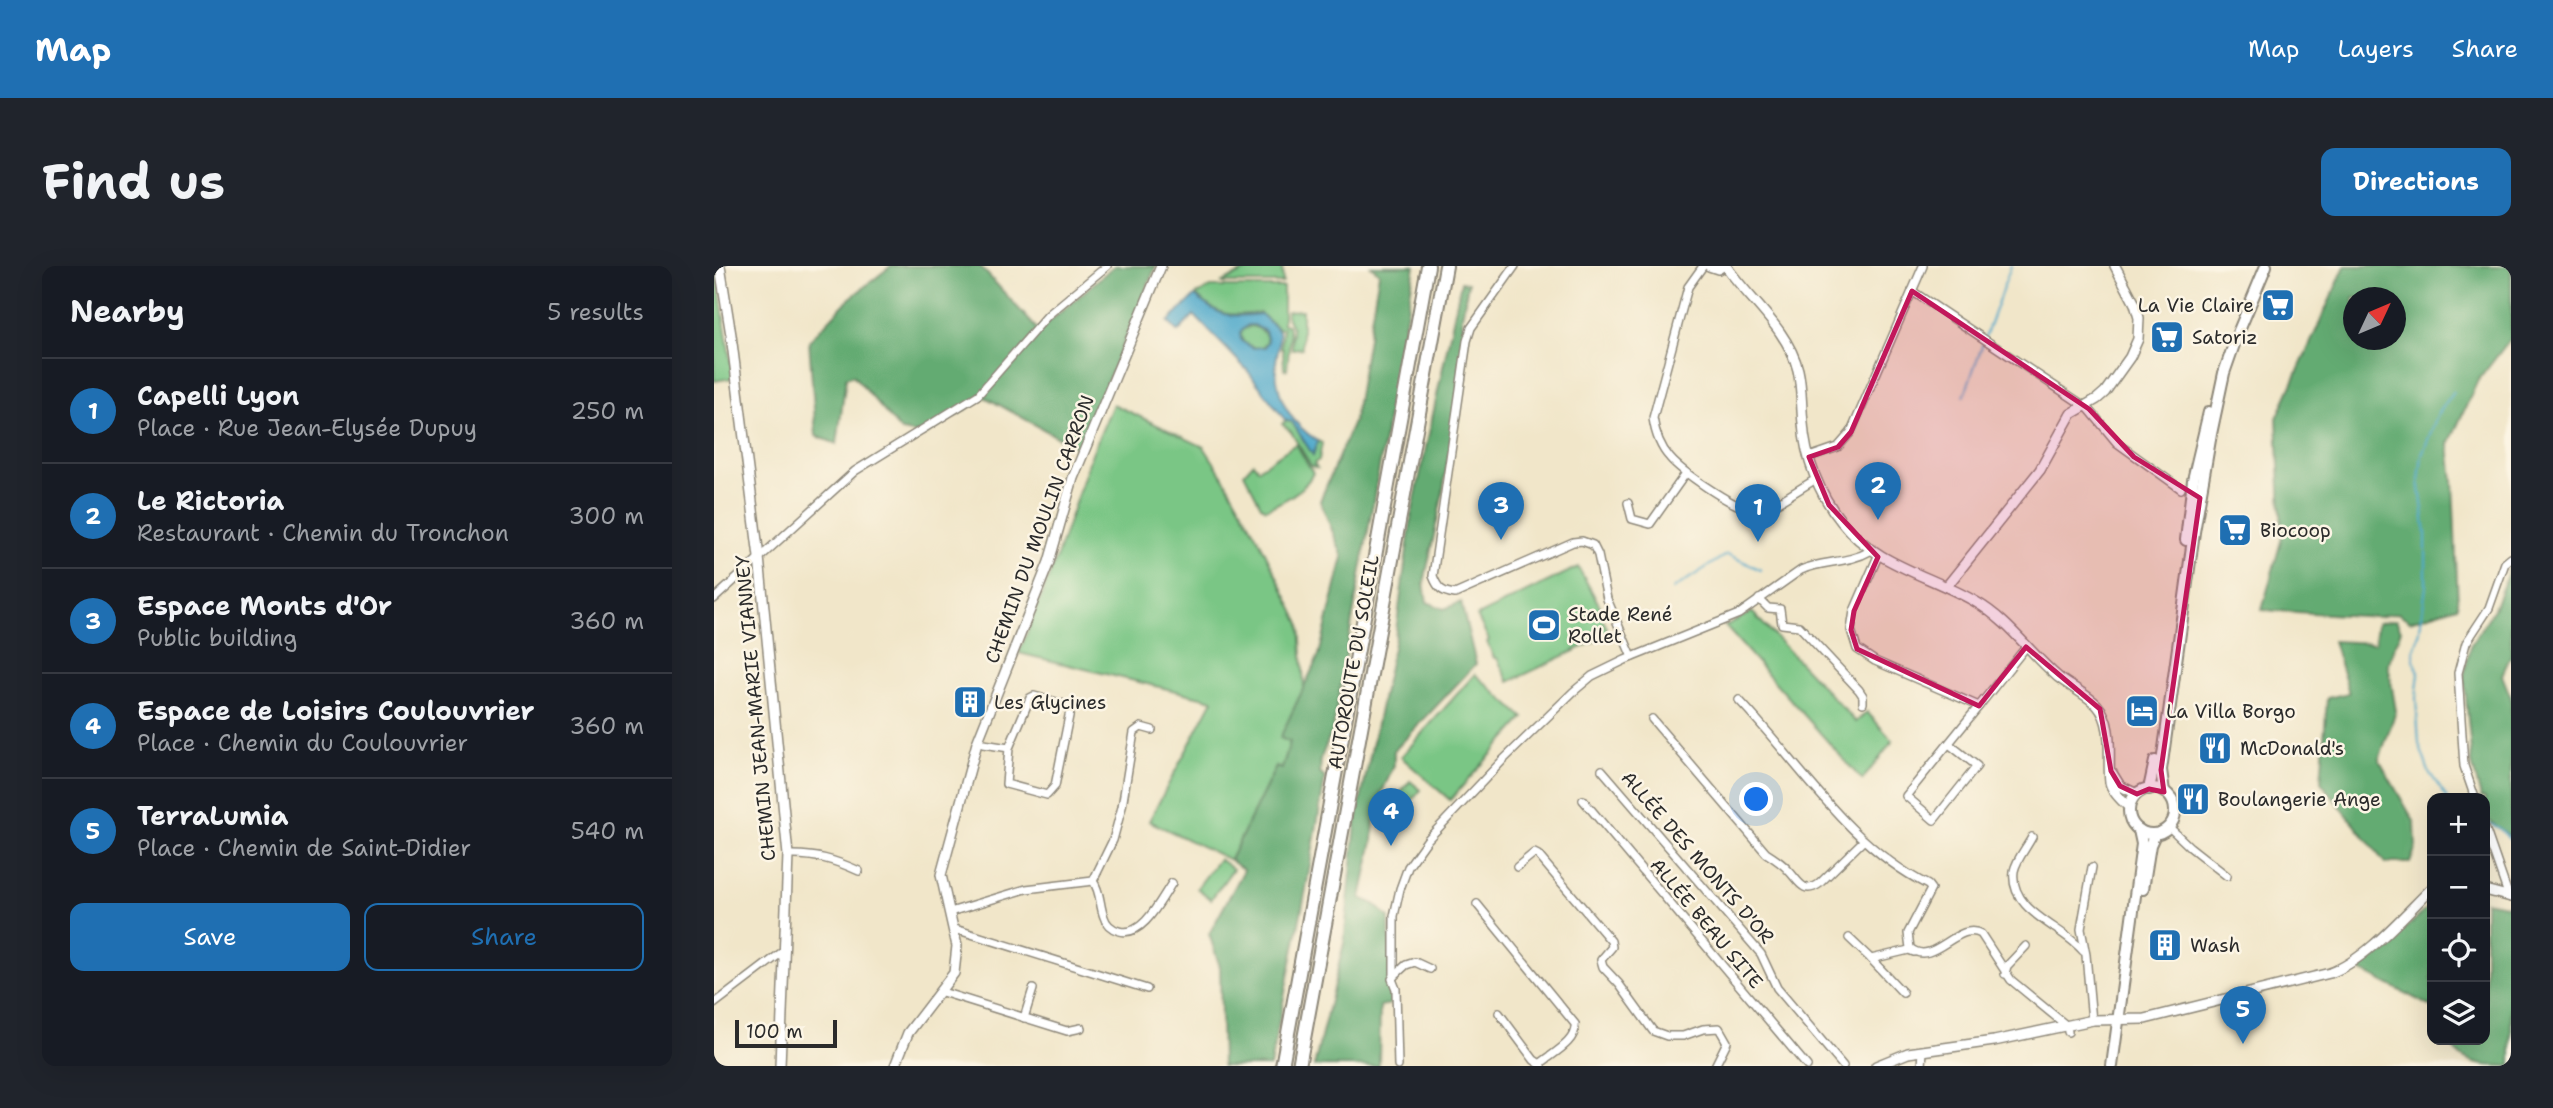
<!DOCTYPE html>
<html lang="en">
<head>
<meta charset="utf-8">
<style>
	:root { --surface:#171b24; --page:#20242c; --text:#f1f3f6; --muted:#9ea1a6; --line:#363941; --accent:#1f6fb2 }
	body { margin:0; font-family:"Shantell Sans",sans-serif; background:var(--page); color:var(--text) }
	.controls { position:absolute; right:21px; bottom:21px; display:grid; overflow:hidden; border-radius:14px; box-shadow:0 7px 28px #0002 }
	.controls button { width:63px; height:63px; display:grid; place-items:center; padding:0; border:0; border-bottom:2px solid var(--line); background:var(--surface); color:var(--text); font:35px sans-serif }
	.compass { position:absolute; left:1629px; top:21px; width:63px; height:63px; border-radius:50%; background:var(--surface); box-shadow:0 7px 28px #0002; rotate:46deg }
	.scale { position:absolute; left:21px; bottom:18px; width:102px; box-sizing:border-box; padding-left:7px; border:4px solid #2b2b2b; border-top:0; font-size:19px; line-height:24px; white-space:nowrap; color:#2b2b2b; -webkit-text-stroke:5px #fcf5e5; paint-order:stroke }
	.you { position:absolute; left:1043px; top:534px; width:24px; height:24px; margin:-18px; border:5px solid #fff; border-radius:50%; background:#1a73e8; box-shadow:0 0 0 10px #1a73e833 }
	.badge { display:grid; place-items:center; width:46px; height:46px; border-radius:50%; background:var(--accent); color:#fff; font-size:23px; font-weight:700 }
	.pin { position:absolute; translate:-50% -58px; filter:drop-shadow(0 2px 4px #0008) }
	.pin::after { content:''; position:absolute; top:37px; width:24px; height:21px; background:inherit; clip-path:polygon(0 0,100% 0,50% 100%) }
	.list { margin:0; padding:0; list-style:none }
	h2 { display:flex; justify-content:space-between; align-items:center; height:91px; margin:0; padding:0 28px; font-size:30px }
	h2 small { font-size:23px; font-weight:400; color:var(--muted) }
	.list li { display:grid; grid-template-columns:46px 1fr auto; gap:21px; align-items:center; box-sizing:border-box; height:105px; padding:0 28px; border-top:2px solid var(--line) }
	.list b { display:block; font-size:26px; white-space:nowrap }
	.list p { margin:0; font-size:23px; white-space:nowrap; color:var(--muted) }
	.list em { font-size:23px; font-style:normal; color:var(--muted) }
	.actions { display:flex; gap:14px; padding:21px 28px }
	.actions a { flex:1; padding:16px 0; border:2px solid var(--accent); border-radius:14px; text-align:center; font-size:24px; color:var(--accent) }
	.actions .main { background:var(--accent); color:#fff }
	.icon { flex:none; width:38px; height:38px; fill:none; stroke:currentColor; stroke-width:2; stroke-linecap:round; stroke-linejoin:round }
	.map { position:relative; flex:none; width:1797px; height:800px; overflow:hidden; border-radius:14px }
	header { display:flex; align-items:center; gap:42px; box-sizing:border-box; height:98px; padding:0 35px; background:var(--accent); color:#fff }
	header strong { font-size:33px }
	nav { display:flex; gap:38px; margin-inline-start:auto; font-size:24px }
	.intro { display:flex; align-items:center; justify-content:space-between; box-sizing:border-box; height:168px; padding:0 42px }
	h1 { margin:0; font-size:49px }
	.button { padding:18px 32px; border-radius:14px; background:var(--accent); color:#fff; font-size:24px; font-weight:700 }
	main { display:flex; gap:42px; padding:0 42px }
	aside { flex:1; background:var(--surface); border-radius:14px; box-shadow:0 7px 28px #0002 }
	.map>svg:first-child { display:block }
	.green { fill:#7ac685; stroke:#527858; stroke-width:2 }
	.forest { fill:#63ab72; stroke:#476b4e; stroke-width:2; fill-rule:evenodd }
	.water { fill:#4ca7ca; stroke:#3c697a; stroke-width:2; fill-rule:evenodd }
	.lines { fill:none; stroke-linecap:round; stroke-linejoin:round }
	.stream { stroke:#4ca7ca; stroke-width:2 }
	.minor-casing { stroke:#8e887a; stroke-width:10 }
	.tertiary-casing { stroke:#8e887a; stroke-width:12 }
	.primary-casing { stroke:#8e887a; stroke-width:14 }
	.trunk-casing { stroke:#8e887a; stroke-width:16 }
	.minor { stroke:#fff; stroke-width:7 }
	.tertiary { stroke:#fff; stroke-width:9 }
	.primary { stroke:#fff; stroke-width:10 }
	.trunk { stroke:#fff; stroke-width:12 }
	.marked { fill:#c2185b; fill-opacity:0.2; stroke:#c2185b; stroke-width:5; stroke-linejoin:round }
	.labels { text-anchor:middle; stroke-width:5; stroke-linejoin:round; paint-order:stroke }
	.poi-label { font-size:19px; fill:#2b2b2b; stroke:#fcf5e5; text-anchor:start }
	.street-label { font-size:19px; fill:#2b2b2b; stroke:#fcf5e5 }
</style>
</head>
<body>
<header>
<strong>Map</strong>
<nav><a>Map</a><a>Layers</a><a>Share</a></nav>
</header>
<div class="intro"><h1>Find us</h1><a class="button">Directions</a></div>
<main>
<aside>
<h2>Nearby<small>5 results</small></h2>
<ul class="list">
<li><span class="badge">1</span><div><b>Capelli Lyon</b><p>Place · Rue Jean-Elysée Dupuy</p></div><em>250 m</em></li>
<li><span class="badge">2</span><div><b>Le Rictoria</b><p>Restaurant · Chemin du Tronchon</p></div><em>300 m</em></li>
<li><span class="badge">3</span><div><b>Espace Monts d'Or</b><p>Public building</p></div><em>360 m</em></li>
<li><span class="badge">4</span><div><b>Espace de Loisirs Coulouvrier</b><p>Place · Chemin du Coulouvrier</p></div><em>360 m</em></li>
<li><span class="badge">5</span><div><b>TerraLumia</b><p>Place · Chemin de Saint-Didier</p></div><em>540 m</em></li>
</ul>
<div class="actions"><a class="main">Save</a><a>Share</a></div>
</aside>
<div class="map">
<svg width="1797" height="800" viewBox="0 0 1797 800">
	<rect width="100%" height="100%" fill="#fcf5e5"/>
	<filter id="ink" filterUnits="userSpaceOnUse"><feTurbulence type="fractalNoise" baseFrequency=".0143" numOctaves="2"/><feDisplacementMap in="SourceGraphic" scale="14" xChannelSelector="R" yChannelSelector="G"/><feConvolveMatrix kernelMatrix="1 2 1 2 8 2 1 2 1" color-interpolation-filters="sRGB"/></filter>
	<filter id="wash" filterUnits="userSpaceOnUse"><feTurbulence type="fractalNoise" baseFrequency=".00686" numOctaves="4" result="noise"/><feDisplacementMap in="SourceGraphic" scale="28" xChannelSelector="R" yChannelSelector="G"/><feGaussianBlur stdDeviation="1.57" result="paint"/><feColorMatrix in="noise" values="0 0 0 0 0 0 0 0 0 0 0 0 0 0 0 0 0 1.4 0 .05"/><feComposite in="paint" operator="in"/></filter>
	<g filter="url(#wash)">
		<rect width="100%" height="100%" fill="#f1e6c9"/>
		<!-- green -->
		<g class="green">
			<path d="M0 0H2L19 112 0 115Z"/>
			<path d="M541 0H568L569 17H507Z"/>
			<path d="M496 21H569V58L574 59 576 70 573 104 570 103 569 83H567L569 62 565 63 546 47C517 50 504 51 482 29Z"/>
			<path d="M588 44V82L578 83V61L572 49 573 45Z"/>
			<path d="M537 60C546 62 553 67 553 76L547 82C536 81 523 77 528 64Z"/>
			<path d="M399 138 490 181 508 209 546 276 586 358 590 421 567 472 576 476 568 503 562 501 516 594 435 555 499 434 305 387 342 293 378 187Z"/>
			<path d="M571 155 578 156 599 189 604 175 608 177 605 194 600 197 603 202 597 200 577 166 568 158Z"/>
			<path d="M582 178 599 207C591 225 568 236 552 243L547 240 530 207 539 197 544 203Z"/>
			<path d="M864 301 887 342 884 344 896 368 795 416 783 392H780L773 376 775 374 763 350Z"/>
			<path d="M1038 346 1142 456 1153 446 1179 475 1148 514 1011 360Z"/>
			<path d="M761 408 810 452 736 534 687 491Z"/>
			<path d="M696 515 707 524 690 544 680 534Z"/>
			<path d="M505 593 519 603 497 633 483 622Z"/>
		</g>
		<!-- forest -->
		<g class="forest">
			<path d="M177 0H266L325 65 400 0H442L365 183 271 131 211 169 187 165 139 109 132 112 123 178 102 170 95 75 135 33Z"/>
			<path d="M657 0H701L619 462 607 492 606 507 611 512 592 623 556 800H508L506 701 495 668 530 604 516 594 562 501 568 503 576 476 566 472 605 389 629 291 606 235 640 154 665 7Z"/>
			<path d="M1631 0H1797V72L1763 116 1735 178 1739 215 1744 340 1696 355 1684 347 1664 351 1548 344 1568 271 1563 152ZM1640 32H1682V74H1640Z"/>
			<path d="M747 16 754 17 748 51 749 60 755 62 728 231 710 317 713 336 730 343 747 336 762 398 680 485V500L661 541 659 575 647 632 662 639 675 652 677 738 666 740 665 800H600L630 677 642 556 681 372 698 247Z"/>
			<path d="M1797 299V389L1788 409 1797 432V571L1773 553 1771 532H1767L1758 497 1750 410 1756 380 1780 343Z"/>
			<path d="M1682 354 1687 364 1674 398 1682 445 1665 494 1701 557 1702 581 1696 597H1671L1607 516 1613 432 1635 427 1619 375 1661 377 1663 357Z"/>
			<path d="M1771 635 1797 640V800C1769 800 1747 800 1734 774H1771Z"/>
			<path d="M1718 638V741L1646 704Z"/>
		</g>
		<!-- water -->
		<path class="water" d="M481 30C505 51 516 52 547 48L565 65C567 77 562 88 562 99 562 132 577 158 604 175L599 189 578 156 571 154 533 104 480 49 464 66 454 56ZM534 59H540L551 65 554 75 551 81 539 82 527 75 526 66Z"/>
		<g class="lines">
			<!-- stream -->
			<g class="stream">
				<path d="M1271 71 1297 0"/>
				<path d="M1250 130 1269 77"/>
				<path d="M959 323 1013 288 1047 304"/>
				<path d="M1733 532 1715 506 1705 478 1702 432 1705 408 1700 395V384L1705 370 1712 320V268L1705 214 1708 189 1723 150 1739 126"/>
				<path d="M1771 557 1784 561 1797 574"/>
			</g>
		</g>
	</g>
	<g filter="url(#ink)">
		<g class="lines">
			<!-- minor casing -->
			<g class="minor-casing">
				<g id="minor">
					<path d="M801 0 757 62 753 75 719 310C724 323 728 326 741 328L859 276 868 275 879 279 884 289 893 333 918 391"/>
					<path d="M989 0 974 21 939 152C941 166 946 181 956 192 968 206 1016 239 1034 243 1041 245 1048 244 1055 242L1102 213"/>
					<path d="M1198 25 1375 143 1403 177 1467 223"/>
					<path d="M1095 191 1124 181 1137 166 1209 0"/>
					<path d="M914 237 918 253 936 258 972 207"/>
					<path d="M1164 290 1140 345 1137 364 1143 383 1161 395 1265 440 1312 381"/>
					<path d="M0 333 141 205 264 129 334 49 393 0"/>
					<path d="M1045 333 1054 342 1066 343 1068 358 1085 360 1145 424 1149 430V437"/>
					<path d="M1025 434C1086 498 1134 579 1214 619L1217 623 1194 667 1196 682C1219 702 1244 654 1267 668L1297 714 1353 760 1354 766"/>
					<path d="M938 453 1052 587C1060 592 1068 597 1074 604 1085 615 1089 629 1105 618L1149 575"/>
					<path d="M263 477 295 482 292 518 333 529 341 520 356 445 354 439 320 430 316 432 295 482"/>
					<path d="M1235 478 1263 500 1220 554 1192 530 1265 440"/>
					<path d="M888 504 1047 688 1063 722 1129 800"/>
					<path d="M1761 532 1750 500 1744 407 1752 377 1775 342 1791 297 1797 292"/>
					<path d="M869 534 1093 800"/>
					<path d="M1455 561 1476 581 1513 610"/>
					<path d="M1771 562 1795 631"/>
					<path d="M1318 571C1313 581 1302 594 1300 605 1295 646 1349 660 1369 685"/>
					<path d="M74 589C101 588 121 594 145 605"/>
					<path d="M803 601 820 587 824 589 897 675 898 681 887 694 889 701 905 718 939 765 953 770H969L989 763 1005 762 1013 776 1001 800"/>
					<path d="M1378 601 1367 663 1372 689 1378 755"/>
					<path d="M379 615C387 626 385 638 390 651 392 658 398 663 405 665 429 672 447 633 458 617"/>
					<path d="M763 638 861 758C863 776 839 787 826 798L828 800"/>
					<path d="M236 646 312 623 379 615 399 574 408 541 420 466 427 461 438 464"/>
					<path d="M241 663 433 723"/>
					<path d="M1135 672 1157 693"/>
					<path d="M1291 708 1293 700 1312 680"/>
					<path d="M680 710 692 699 701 696 716 703"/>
					<path d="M228 726 353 765 367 762"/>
					<path d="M1189 727 1157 693 1195 684 1200 686"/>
					<path d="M0 738 71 684"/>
					<path d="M785 747 820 794 826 798"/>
					<path d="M310 752 319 723"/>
					<path d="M684 800 682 723 678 713 680 710V650L686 623 694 601 714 573 788 495 859 426 878 410 911 394 1025 348 1087 304C1109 294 1134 298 1156 285"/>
					<path d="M1208 800 1209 785"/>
				</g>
			</g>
			<!-- tertiary casing -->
			<g class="tertiary-casing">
				<g id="tertiary">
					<path d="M6 0 17 69 45 291 74 589 66 800"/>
					<path d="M995 0 1004 3 1009 0"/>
					<path d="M1012 0C1035 34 1074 63 1084 104 1088 121 1087 140 1089 157 1091 192 1105 228 1127 255 1161 299 1216 309 1262 336 1295 355 1316 387 1344 411 1357 421 1372 428 1383 439 1401 459 1393 492 1396 516 1398 526 1408 535 1415 541"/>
					<path d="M1233 320 1326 204 1357 148 1383 133 1391 126 1416 91 1424 73 1425 52 1421 38 1401 0"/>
					<path d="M1398 507 1406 520 1423 528"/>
					<path d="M1771 624 1797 631"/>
					<path d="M181 800 194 767 240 707 243 680 227 609 263 477 335 296 359 212 447 0"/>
					<path d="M1162 800 1194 787 1280 775 1379 754 1431 753 1616 707C1652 694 1690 649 1718 622"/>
				</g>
			</g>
			<!-- primary casing -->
			<g class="primary-casing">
				<g id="primary">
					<path d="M1472 274 1479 214 1495 146"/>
					<circle cx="1438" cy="545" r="23"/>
					<path d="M1435 523 1441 495"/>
					<path d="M1450 526 1447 504 1480 266 1497 168 1510 107 1524 67 1552 0"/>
					<path d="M1429 623 1436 579 1441 568"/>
					<path d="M1398 800 1428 578 1425 564"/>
				</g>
			</g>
			<!-- trunk casing -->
			<g class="trunk-casing">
				<g id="trunk">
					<path d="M568 800 714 0"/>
					<path d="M585 800 732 0"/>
				</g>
			</g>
			<!-- minor -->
			<use href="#minor" class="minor"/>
			<!-- tertiary -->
			<use href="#tertiary" class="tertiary"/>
			<!-- primary -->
			<use href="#primary" class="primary"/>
			<!-- trunk -->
			<use href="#trunk" class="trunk"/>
		</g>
	</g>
	<!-- marked area -->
	<path class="marked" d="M1198 25 1375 143 1420 191 1486 232 1447 504 1450 526 1435 523 1423 528 1406 520 1397 505 1386 443 1312 381 1265 440 1143 383 1137 364 1140 345 1164 291 1115 239 1095 191 1124 181 1137 166Z"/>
	<!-- icons -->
	<defs>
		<g id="supermarket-square" transform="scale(1.75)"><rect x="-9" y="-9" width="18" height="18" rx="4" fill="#1f6fb2" stroke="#fcf5e5"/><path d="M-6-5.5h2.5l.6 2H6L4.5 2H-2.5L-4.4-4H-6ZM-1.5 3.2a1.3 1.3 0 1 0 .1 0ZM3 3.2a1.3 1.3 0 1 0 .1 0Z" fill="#fff"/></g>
		<g id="stadium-square" transform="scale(1.75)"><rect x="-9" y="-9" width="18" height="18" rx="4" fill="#1f6fb2" stroke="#fcf5e5"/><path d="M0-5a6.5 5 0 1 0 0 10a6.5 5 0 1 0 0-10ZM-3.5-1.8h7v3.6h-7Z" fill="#fff"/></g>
		<g id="building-square" transform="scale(1.75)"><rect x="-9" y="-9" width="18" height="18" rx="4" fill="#1f6fb2" stroke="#fcf5e5"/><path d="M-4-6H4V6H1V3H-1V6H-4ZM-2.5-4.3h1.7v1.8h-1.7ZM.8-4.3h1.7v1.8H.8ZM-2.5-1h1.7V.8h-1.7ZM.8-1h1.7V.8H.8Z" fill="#fff"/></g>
		<g id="hotel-square" transform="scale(1.75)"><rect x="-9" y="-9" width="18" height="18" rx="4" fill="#1f6fb2" stroke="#fcf5e5"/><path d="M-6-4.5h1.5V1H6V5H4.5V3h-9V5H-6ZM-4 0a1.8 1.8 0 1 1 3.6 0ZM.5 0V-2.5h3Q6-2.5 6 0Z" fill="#fff"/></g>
		<g id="restaurant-square" transform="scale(1.75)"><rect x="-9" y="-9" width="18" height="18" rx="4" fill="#1f6fb2" stroke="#fcf5e5"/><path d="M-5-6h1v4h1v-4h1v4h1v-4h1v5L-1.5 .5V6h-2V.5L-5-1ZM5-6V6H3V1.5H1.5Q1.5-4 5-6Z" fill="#fff"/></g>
	</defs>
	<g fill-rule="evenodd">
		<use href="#supermarket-square" x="1564" y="39"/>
		<use href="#supermarket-square" x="1453" y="71"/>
		<use href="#supermarket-square" x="1521" y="264"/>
		<use href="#stadium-square" x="830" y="359"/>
		<use href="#building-square" x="256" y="436"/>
		<use href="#hotel-square" x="1428" y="445"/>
		<use href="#restaurant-square" x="1501" y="482"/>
		<use href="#restaurant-square" x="1479" y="533"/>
		<use href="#building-square" x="1451" y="679"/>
	</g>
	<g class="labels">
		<!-- poi labels -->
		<g class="poi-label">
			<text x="1540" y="46" text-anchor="end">La Vie Claire</text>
			<text x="1478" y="78">Satoriz</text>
			<text x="1546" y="271">Biocoop</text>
			<text x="854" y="355">Stade René<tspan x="854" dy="22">Rollet</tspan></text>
			<text x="280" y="443">Les Glycines</text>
			<text x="1452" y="452">La Villa Borgo</text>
			<text x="1526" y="489">McDonald's</text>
			<text x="1504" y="540">Boulangerie Ange</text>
			<text x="1476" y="686">Wash</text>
		</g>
		<!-- street labels -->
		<g class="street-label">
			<text transform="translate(325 263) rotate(-70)" y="7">CHEMIN DU MOULIN CARRON</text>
			<text transform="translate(639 396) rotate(-80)" y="7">AUTOROUTE DU SOLEIL</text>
			<text transform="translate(41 442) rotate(-95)" y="7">CHEMIN JEAN-MARIE VIANNEY</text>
			<text transform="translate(984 591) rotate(49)" y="7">ALLÉE DES MONTS D'OR</text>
			<text transform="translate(993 657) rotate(50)" y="7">ALLÉE BEAU SITE</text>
		</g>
	</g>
</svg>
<div class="controls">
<button>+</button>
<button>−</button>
<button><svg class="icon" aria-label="locate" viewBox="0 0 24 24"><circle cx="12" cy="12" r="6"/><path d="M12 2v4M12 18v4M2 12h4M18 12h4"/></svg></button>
<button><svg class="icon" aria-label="layers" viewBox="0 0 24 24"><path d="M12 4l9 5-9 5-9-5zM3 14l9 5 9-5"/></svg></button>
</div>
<svg class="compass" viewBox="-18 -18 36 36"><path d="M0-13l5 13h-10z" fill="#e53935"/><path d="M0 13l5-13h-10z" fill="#9ea1a6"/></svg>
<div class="scale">100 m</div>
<div class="you"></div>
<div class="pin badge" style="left:1044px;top:276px">1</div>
<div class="pin badge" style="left:1164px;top:254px">2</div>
<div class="pin badge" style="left:787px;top:274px">3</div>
<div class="pin badge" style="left:677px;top:580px">4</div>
<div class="pin badge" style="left:1529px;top:778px">5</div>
</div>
</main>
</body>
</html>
